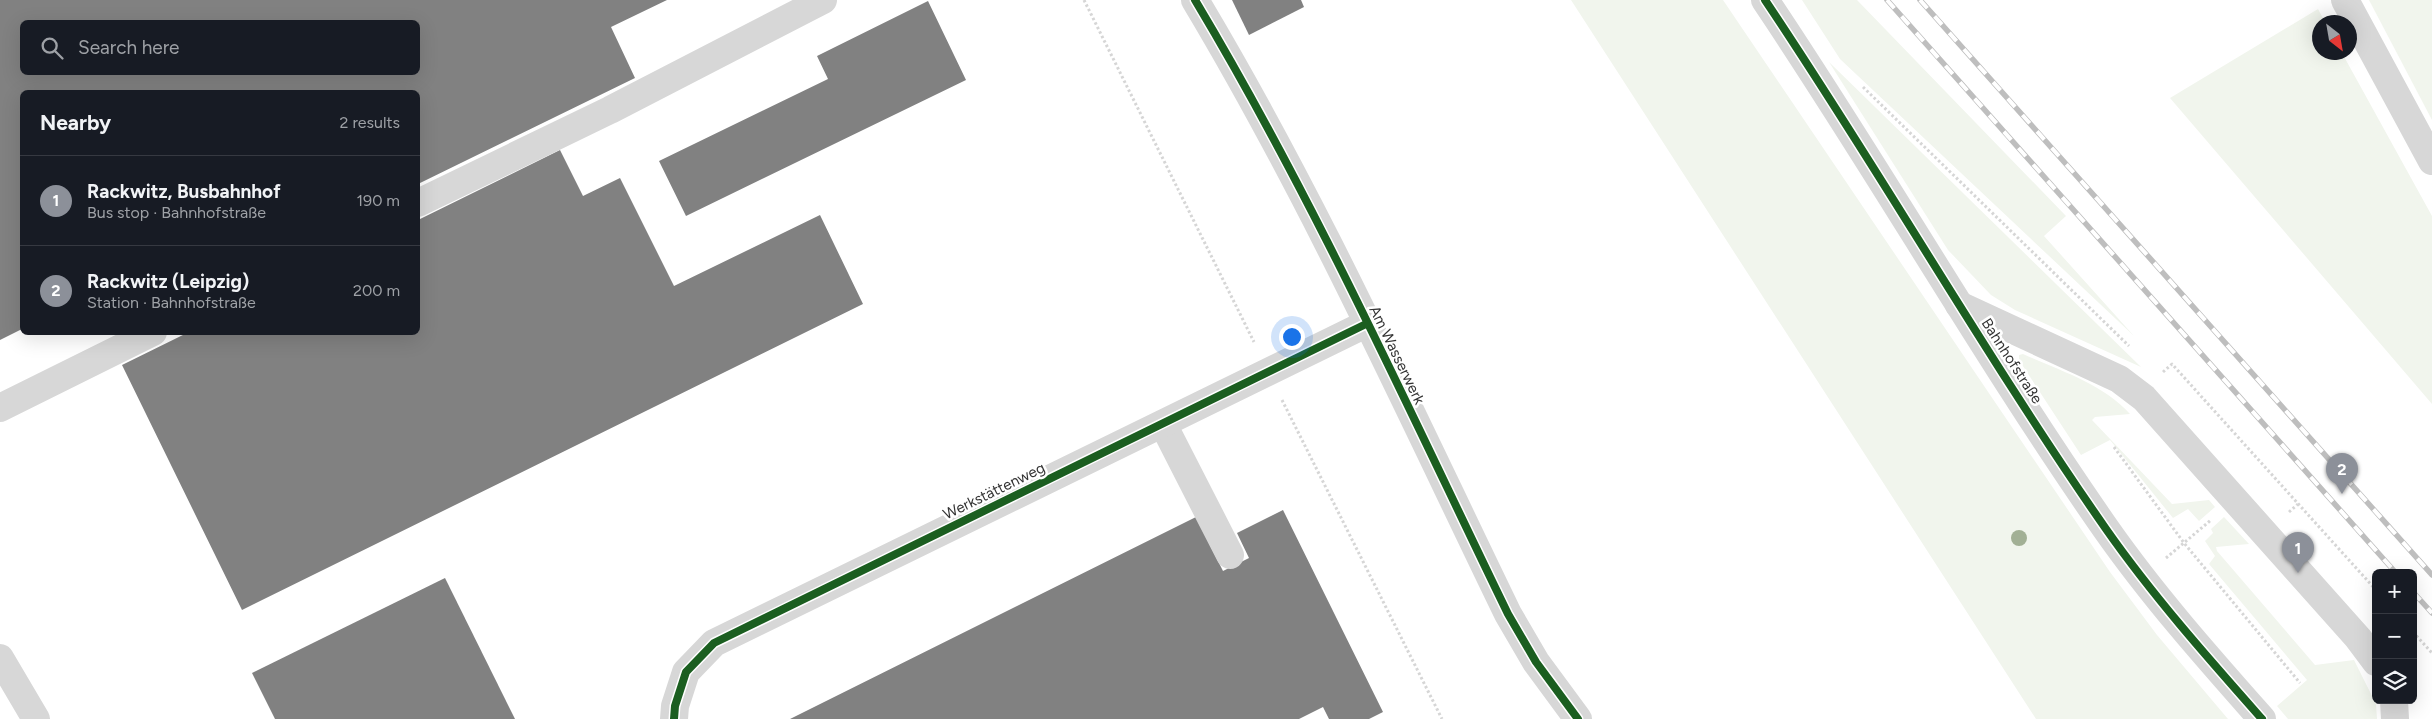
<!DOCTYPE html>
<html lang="en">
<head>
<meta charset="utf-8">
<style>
	:root { --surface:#171b24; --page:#20242c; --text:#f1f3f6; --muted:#9ea1a6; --line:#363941; --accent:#8c9099 }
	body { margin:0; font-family:Figtree,sans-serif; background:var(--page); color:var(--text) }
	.controls { position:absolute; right:15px; bottom:15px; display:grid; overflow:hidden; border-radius:8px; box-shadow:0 5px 20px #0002 }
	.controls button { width:45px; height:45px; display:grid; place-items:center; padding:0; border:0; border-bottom:1px solid var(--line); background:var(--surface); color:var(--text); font:25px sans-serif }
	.compass { position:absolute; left:2312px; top:15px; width:45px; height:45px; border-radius:50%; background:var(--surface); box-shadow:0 5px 20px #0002; rotate:149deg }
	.you { position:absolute; left:1291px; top:336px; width:18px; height:18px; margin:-12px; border:4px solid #fff; border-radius:50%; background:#1a73e8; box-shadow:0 0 0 8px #1a73e833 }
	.badge { display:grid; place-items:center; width:32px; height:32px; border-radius:50%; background:var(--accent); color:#fff; font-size:16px; font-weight:700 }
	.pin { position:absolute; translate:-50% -41px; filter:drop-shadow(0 1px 2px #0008) }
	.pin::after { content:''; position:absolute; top:26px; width:18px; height:15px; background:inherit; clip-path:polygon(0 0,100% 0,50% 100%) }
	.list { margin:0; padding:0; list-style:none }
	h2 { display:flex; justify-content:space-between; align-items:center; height:65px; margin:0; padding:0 20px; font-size:21px }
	h2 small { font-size:16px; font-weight:400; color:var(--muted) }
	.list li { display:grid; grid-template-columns:32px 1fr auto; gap:15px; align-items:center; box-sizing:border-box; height:90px; padding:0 20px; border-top:1px solid var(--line) }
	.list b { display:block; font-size:19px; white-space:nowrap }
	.list p { margin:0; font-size:16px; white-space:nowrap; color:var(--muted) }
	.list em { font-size:16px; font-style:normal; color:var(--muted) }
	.icon { flex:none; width:28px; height:28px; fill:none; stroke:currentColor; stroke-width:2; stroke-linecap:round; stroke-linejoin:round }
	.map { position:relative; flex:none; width:2432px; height:719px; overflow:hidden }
	.search { position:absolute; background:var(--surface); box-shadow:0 5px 20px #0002; left:20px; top:20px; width:400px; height:55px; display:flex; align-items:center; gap:12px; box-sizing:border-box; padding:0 18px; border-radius:8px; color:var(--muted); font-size:19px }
	.panel { position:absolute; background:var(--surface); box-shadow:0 5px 20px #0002; left:20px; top:90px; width:400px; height:245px; border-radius:8px }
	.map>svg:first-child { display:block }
	.green { fill:#f1f5ed }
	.building { fill:#818181; fill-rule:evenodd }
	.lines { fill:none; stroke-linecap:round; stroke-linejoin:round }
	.path { stroke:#d6d6d6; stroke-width:3; stroke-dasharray:2.5 2.5; stroke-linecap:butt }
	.minor { stroke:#d7d7d7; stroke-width:28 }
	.rail-casing { stroke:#bebebe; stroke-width:5.5 }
	.rail { stroke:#fff; stroke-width:4; stroke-dasharray:11; stroke-linecap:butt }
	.cycleway-casing { stroke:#fff; stroke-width:11 }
	.cycleway { stroke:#1b5e20; stroke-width:8 }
	.tree { fill:#a2b095 }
	.labels { text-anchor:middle; stroke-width:5; stroke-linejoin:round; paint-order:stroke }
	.street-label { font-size:15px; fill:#333; stroke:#fff }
</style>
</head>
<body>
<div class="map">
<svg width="2432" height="719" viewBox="0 0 2432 719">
	<rect width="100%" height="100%" fill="#fff"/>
	<!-- green -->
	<g class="green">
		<path d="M1571 0H1723L2110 572 2157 635 2228 719H2036Z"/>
		<path d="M1802 0H1857L2066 216 2044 236 2134 336 1840 59Z"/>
		<path d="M2369 0H2432V120Z"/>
		<path d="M2318 9 2325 22H2320V52L2342 53 2432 216V404L2170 98Z"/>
		<path d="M1829 62 2141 367 2015 310 1991 295 1948 250Z"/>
		<path d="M2023 354C2060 371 2102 383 2130 414L2095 417 2092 420 2172 504 2209 500 2215 507 2199 521 2188 509 2173 518 2110 440 2081 455 2019 360V355Z"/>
		<path d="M2224 517 2249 544 2216 547 2217 551 2315 665 2354 660 2376 704 2377 719H2288L2277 706 2307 680 2209 564 2215 556 2205 541 2213 533 2211 529Z"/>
	</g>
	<!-- building -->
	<g class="building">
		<path d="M0 0H667L611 27 635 78 418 184V92H22V329L0 340ZM22 22H418V72H22Z"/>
		<path d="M1232 0H1301L1304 7 1249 35Z"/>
		<path d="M928 1 966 80 686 216 659 161 828 79 817 56Z"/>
		<path d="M560 150 583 196 620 178 674 286 820 215 863 304 242 610 122 365 189 332H418V220Z"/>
		<path d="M1283 510 1383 712 1369 719H1329L1323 707 1299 719H790L1196 517 1223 571 1249 558 1237 533Z"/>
		<path d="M445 578 515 719H275L252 673Z"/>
	</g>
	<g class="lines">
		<!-- path -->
		<g class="path">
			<path d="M1084 0 1254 342"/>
			<path d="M1863 87 2129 346"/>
			<path d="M2163 372 2172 364 2376 590"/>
			<path d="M1282 400 1442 719"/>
			<path d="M2114 447 2184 543 2300 683"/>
			<path d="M2289 512 2298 504"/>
			<path d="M2166 558 2211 520"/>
			<path d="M2413 632 2432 653"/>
		</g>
		<!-- minor -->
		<g class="minor">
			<path d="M1195 0C1313 197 1408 408 1508 614L1536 662 1578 719"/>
			<path d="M1765 0C1882 174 1986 357 2106 529 2153 596 2208 658 2262 719"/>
			<path d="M2345 0 2432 161"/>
			<path d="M418 203 610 110 823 0"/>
			<path d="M1959 305 2119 379 2144 398 2358 638 2376 662"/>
			<path d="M0 408 153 332"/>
			<path d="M1163 424 1230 555"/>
			<path d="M0 658 36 719"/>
			<path d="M2394 700 2395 719"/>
			<path d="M674 719 675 706 686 672 714 643 1366 324"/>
		</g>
		<!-- rail casing -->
		<g class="rail-casing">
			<g id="rail">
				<path d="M1887 0 2396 573"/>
				<path d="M1920 0 2432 575"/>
				<path d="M2413 592 2432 613"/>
			</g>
		</g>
		<!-- rail -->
		<use href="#rail" class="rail"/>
		<!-- cycleway casing -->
		<g class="cycleway-casing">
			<g id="cycleway">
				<path d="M1195 0C1313 197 1408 408 1508 614L1536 662 1578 719"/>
				<path d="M1765 0C1882 174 1986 357 2106 529 2153 596 2208 658 2262 719"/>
				<path d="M674 719 675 706 686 672 714 643 1366 324"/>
			</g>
		</g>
		<!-- cycleway -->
		<use href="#cycleway" class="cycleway"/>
	</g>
	<!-- trees -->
	<circle class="tree" cx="2019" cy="538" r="8"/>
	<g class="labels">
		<!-- street labels -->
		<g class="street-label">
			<text transform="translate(1397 355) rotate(64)" y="5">Am Wasserwerk</text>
			<text transform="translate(2012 361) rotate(57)" y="5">Bahnhofstraße</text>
			<text transform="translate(994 491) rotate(-26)" y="5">Werkstättenweg</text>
		</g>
	</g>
</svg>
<div class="controls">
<button>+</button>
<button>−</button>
<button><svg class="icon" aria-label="layers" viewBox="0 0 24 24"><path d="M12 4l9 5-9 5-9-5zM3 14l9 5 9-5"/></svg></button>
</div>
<svg class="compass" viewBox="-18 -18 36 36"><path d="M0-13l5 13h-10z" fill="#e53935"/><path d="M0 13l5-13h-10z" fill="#9ea1a6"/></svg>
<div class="you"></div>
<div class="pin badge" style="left:2298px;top:573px">1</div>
<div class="pin badge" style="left:2342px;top:494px">2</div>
<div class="search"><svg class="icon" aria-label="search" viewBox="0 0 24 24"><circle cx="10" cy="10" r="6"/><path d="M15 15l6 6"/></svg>Search here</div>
<section class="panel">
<h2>Nearby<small>2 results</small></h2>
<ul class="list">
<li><span class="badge">1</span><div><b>Rackwitz, Busbahnhof</b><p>Bus stop · Bahnhofstraße</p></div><em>190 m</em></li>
<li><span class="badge">2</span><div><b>Rackwitz (Leipzig)</b><p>Station · Bahnhofstraße</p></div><em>200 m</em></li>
</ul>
</section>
</div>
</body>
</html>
